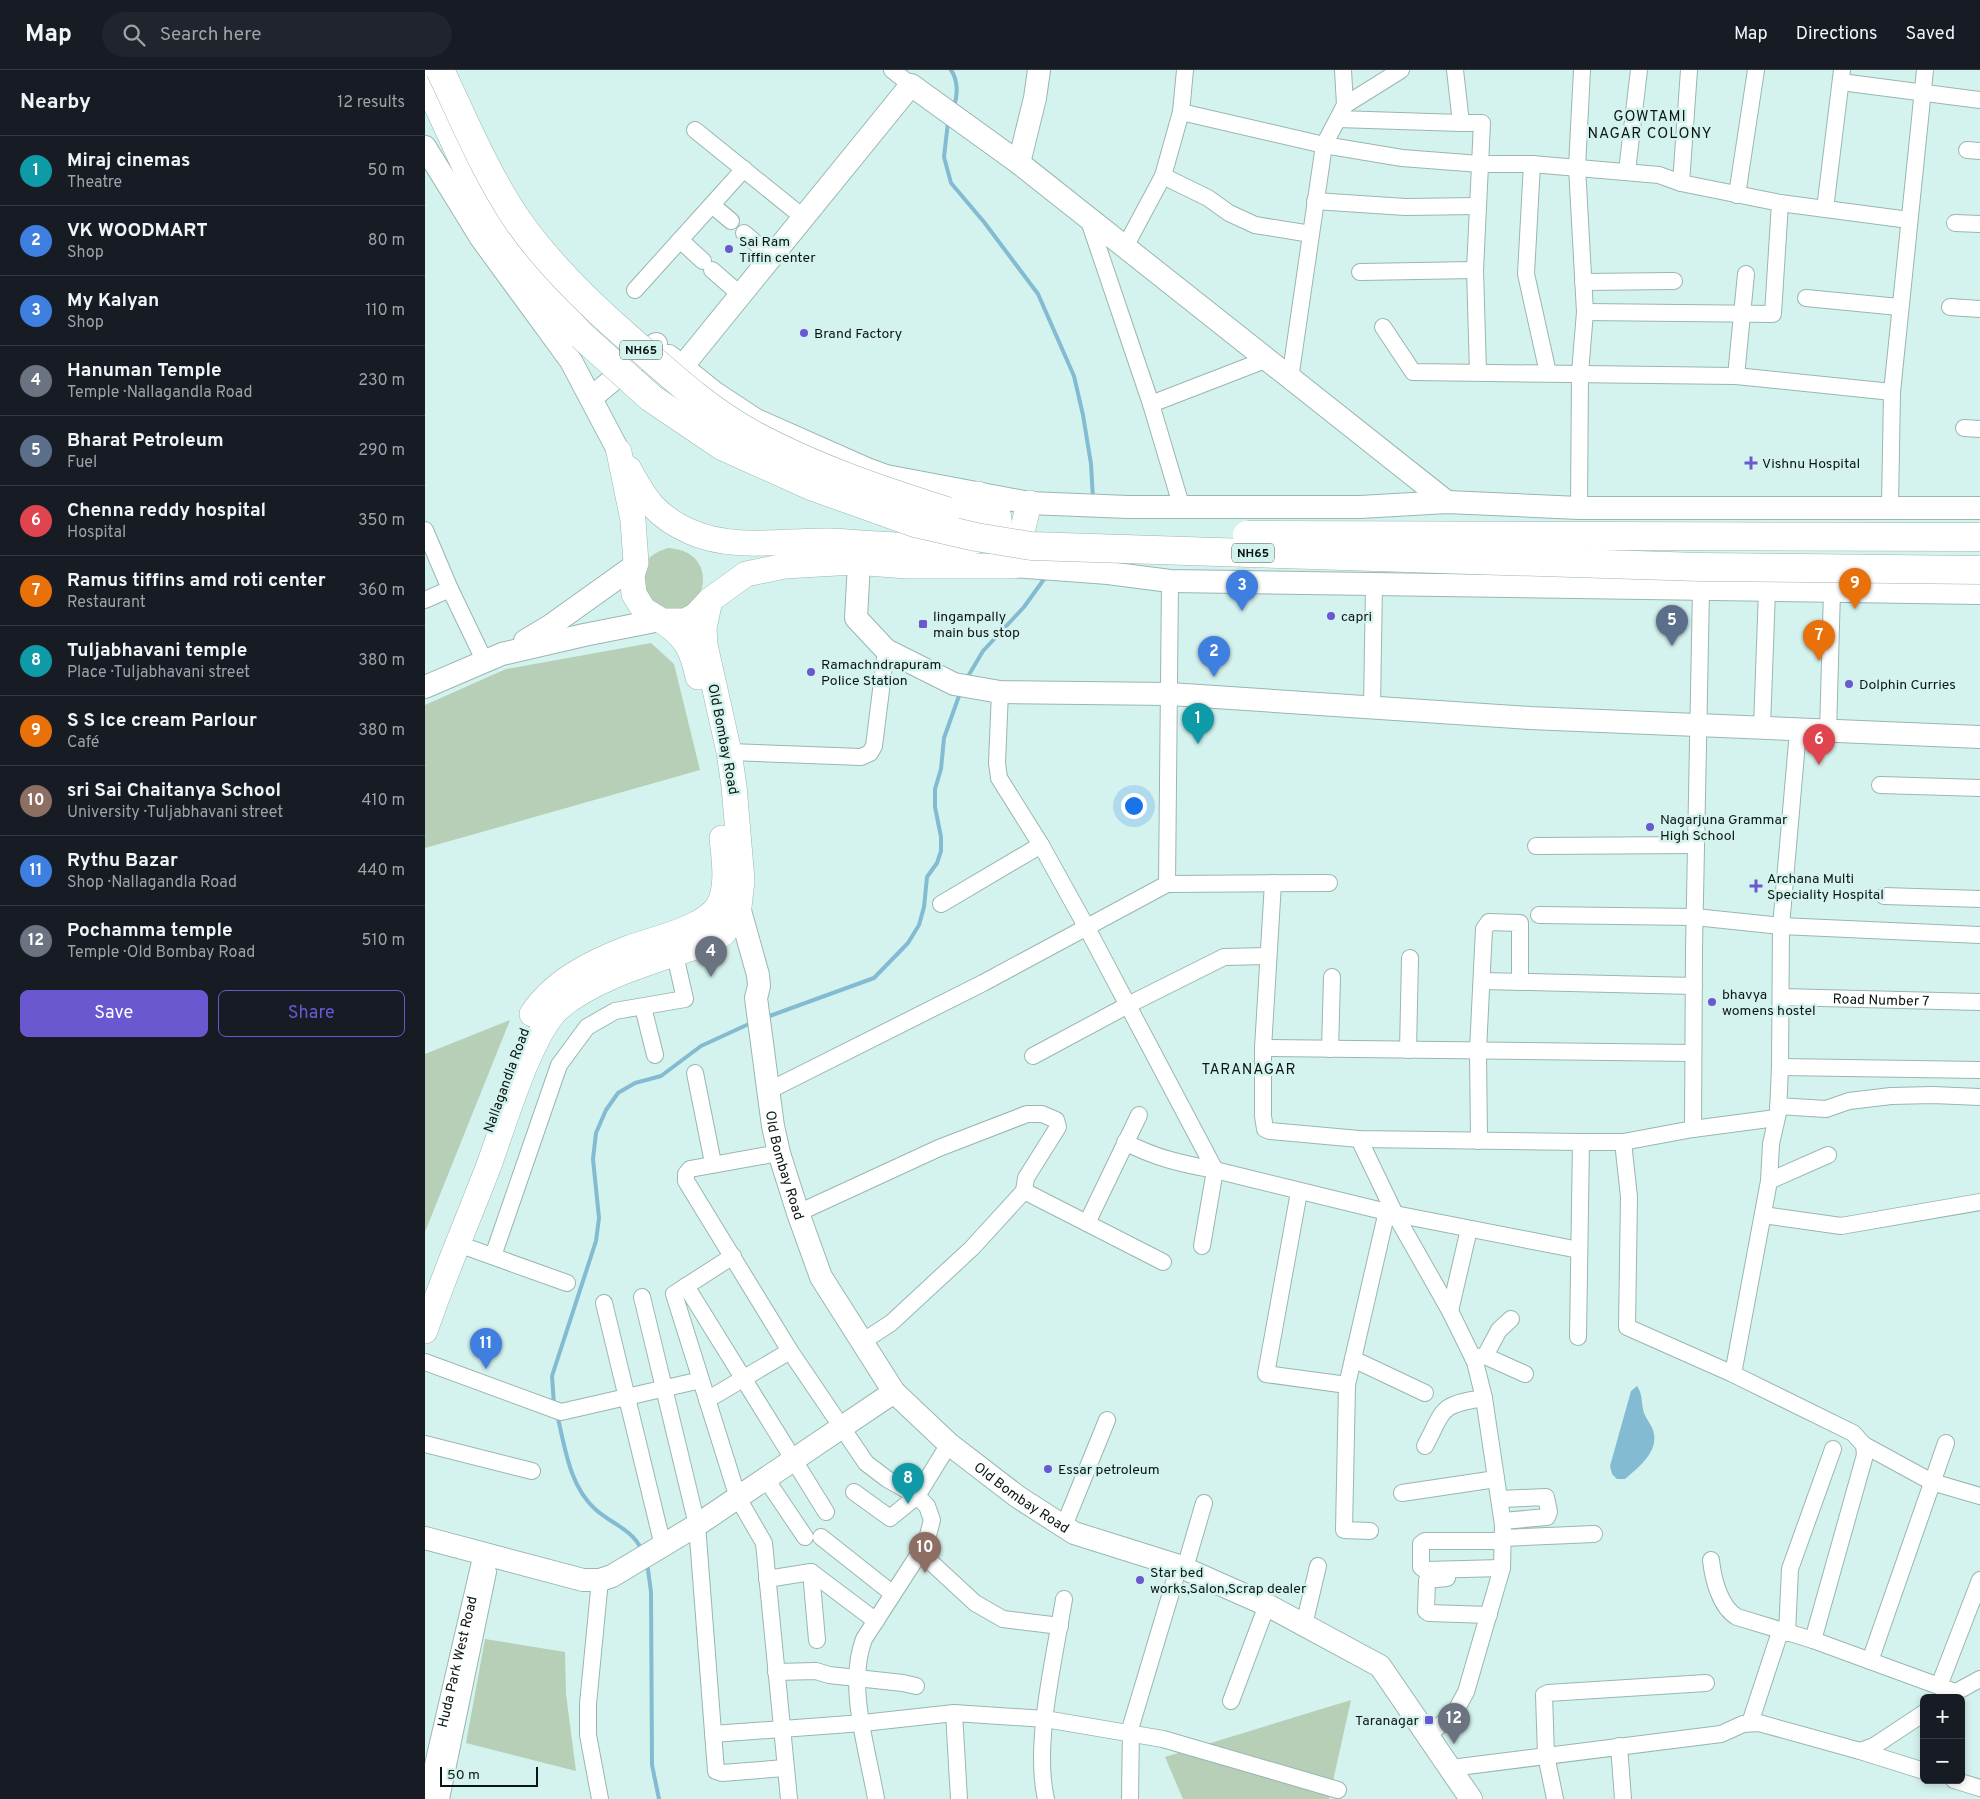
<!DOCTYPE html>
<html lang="en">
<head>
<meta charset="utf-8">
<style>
	:root { --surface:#171b24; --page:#20242c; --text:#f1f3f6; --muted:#9ea1a6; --line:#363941; --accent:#6a58d1 }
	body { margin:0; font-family:Overpass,sans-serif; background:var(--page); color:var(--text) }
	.controls { position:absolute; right:15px; bottom:15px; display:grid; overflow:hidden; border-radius:8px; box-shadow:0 2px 8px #0003 }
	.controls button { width:45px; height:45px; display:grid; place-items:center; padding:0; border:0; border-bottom:1px solid var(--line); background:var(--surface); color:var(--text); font:25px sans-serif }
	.scale { position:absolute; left:15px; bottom:12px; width:98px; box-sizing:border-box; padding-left:5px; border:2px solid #0b1614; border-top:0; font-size:14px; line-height:18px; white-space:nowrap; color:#0b1614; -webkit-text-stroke:4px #d5f3ee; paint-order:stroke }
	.you { position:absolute; left:708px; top:735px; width:18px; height:18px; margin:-12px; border:4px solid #fff; border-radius:50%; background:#1a73e8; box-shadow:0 0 0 8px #1a73e833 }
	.badge { display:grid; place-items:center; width:32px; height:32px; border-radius:50%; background:var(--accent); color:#fff; font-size:16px; font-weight:700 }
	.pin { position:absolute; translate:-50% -41px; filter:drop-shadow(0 1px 2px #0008) }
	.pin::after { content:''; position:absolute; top:26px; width:18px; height:15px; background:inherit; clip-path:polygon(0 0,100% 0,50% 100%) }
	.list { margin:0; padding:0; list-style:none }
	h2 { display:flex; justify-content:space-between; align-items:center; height:65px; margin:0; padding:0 20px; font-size:21px }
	h2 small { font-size:16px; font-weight:400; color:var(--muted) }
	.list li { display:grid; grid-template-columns:32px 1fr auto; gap:15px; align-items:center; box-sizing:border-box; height:70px; padding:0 20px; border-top:1px solid var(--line) }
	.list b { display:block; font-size:19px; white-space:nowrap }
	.list p { margin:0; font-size:16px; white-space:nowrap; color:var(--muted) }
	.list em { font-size:16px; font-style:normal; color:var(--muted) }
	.actions { display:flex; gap:10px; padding:15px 20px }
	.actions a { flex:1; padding:11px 0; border:1px solid var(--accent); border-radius:8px; text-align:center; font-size:18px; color:var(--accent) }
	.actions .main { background:var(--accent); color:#fff }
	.icon { flex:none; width:28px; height:28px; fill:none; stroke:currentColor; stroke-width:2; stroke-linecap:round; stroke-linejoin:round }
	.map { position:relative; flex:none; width:1555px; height:1729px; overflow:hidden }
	header { display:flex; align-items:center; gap:30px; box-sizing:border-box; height:70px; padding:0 25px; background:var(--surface); border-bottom:1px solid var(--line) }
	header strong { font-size:24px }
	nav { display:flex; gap:28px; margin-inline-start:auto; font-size:18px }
	.search { width:350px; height:45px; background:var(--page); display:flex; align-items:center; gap:12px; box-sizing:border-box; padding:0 18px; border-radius:28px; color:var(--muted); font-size:19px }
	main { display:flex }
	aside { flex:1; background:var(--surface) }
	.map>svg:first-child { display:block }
	.green { fill:#b6cfb6 }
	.water { fill:#83bbd2 }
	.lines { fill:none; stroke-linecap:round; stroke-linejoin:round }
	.stream { stroke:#83bbd2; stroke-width:4 }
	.street-casing { stroke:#99b6b2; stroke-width:18 }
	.secondary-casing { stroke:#99b6b2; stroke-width:24 }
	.primary-casing { stroke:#99b6b2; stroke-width:26 }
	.highway-casing { stroke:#99b6b2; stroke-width:29 }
	.street { stroke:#fff; stroke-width:16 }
	.secondary { stroke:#fff; stroke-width:22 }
	.primary { stroke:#fff; stroke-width:25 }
	.highway { stroke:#fff; stroke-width:28 }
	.highway-bridge-casing { stroke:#99b6b2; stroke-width:29; stroke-linecap:butt }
	.highway-bridge { stroke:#fff; stroke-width:28 }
	.poi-dot { fill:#6a58d1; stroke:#d5f3ee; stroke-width:2 }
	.labels { text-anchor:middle; stroke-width:5; stroke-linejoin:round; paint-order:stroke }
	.shield { fill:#d5f3ee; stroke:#485855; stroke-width:1 }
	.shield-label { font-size:12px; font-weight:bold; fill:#0b1614 }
	.poi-label { font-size:14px; fill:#0b1614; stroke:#d5f3ee; text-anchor:start }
	.street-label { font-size:14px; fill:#0b1614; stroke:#d5f3ee }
	.neighbourhood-label { font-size:15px; letter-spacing:1px; fill:#0b1614; stroke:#d5f3ee }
</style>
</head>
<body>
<header>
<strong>Map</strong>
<div class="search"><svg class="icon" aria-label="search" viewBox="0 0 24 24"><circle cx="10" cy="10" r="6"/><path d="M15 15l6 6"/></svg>Search here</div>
<nav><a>Map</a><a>Directions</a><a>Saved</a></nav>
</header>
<main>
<aside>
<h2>Nearby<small>12 results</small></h2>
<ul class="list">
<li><span class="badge" style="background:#0f9aa8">1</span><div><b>Miraj cinemas</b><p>Theatre</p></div><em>50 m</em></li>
<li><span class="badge" style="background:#3f7fe0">2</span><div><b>VK WOODMART</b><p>Shop</p></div><em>80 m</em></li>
<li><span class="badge" style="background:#3f7fe0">3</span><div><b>My Kalyan</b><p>Shop</p></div><em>110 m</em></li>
<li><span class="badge" style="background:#6b7280">4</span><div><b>Hanuman Temple</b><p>Temple · Nallagandla Road</p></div><em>230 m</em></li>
<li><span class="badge" style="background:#5c6f8a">5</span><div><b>Bharat Petroleum</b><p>Fuel</p></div><em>290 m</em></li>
<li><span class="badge" style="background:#e0444e">6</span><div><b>Chenna reddy hospital</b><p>Hospital</p></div><em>350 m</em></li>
<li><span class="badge" style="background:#e8710a">7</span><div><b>Ramus tiffins amd roti center</b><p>Restaurant</p></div><em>360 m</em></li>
<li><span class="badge" style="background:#0f9aa8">8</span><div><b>Tuljabhavani temple</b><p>Place · Tuljabhavani street</p></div><em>380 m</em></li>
<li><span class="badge" style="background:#e8710a">9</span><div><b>S S Ice cream Parlour</b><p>Café</p></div><em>380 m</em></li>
<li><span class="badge" style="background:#8d6e63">10</span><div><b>sri Sai Chaitanya School</b><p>University · Tuljabhavani street</p></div><em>410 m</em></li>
<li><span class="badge" style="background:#3f7fe0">11</span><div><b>Rythu Bazar</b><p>Shop · Nallagandla Road</p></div><em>440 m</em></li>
<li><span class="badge" style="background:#6b7280">12</span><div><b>Pochamma temple</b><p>Temple · Old Bombay Road</p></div><em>510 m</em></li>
</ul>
<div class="actions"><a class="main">Save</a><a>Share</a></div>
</aside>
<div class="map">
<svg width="1555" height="1729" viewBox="0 0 1555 1729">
	<rect width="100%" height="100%" fill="#d5f3ee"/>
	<!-- green -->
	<g class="green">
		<path d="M243 478C297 481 281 547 246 541 238 540 227 531 219 526 218 501 214 487 243 478Z"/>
		<path d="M226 573 249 594 275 700 0 778V635L81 599Z"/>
		<path d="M85 950 0 1162V984Z"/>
		<path d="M60 1569 140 1582 141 1624 151 1701 41 1673Z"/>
		<path d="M926 1630 904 1729H758L740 1687Z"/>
	</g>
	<!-- water -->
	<path class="water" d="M1212 1316C1218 1324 1216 1334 1219 1343 1221 1349 1226 1354 1228 1360 1235 1381 1214 1397 1200 1409H1192L1187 1404 1185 1396 1206 1321Z"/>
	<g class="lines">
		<!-- stream -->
		<g class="stream">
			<path d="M526 0C533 10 533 25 529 36"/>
			<path d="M523 52 519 87 526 113 559 152 613 224 649 306 658 345 666 394 668 429"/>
			<path d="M542 608 558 581 599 537 622 505"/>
			<path d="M342 947 449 908 483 873 494 855 499 837 502 807 512 793 516 781V767L510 737V719L516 699 519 668 535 623"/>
			<path d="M129 1335 127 1306 171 1171 174 1148 168 1089 171 1063 181 1040 193 1023 210 1013 236 1006 276 976 326 953"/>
			<path d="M132 1344C140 1377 144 1415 170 1439 185 1453 207 1459 216 1479"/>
			<path d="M222 1492 226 1522 227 1695 234 1729"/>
		</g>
		<!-- street casing -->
		<g class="street-casing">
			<g id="street">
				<path d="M467 0 486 15"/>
				<path d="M918 0 920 35"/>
				<path d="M1030 0 1036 53H1057L1050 200 1053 302"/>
				<path d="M1416 12 1555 30"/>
				<path d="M756 42 899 75 977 88 1055 94H1107L1234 105 1256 113 1355 133 1484 150"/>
				<path d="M913 49 1036 53"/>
				<path d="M270 60 379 148"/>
				<path d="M1542 80 1555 81"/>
				<path d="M1107 94 1101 204 1123 303"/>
				<path d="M1202 101 1214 0"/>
				<path d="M738 106 783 128 804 143 830 155 886 164"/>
				<path d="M1256 113 1264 0"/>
				<path d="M1312 125 1331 0"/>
				<path d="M890 131 980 137 1053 136"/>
				<path d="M287 135 306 151"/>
				<path d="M1400 139 1417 0"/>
				<path d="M663 148 726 334 757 438"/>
				<path d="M1530 153 1555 154"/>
				<path d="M319 163 347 187"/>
				<path d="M255 170 278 191"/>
				<path d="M700 177 738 106 756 42 760 0"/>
				<path d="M287 200 317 226"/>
				<path d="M935 202 1050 200"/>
				<path d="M1158 212 1249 211"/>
				<path d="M210 220 319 99"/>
				<path d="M1381 228 1474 237"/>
				<path d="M1525 237 1555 239"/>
				<path d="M1160 242 1348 244 1355 133"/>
				<path d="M958 257 988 302 1311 306 1467 322"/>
				<path d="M1311 306 1321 204"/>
				<path d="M865 309 899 75 920 35 976 0"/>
				<path d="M726 334 840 290"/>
				<path d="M1539 358 1555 359"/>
				<path d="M1465 436 1467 322 1500 0"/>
				<path d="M1154 438 1155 303 1160 242 1152 97 1157 0"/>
				<path d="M0 460 25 519 0 530"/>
				<path d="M745 511 742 814 904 813"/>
				<path d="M25 519 60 592"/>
				<path d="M575 622 572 693 574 708 616 775 662 858 790 1100 970 1144 1154 1180"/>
				<path d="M947 637 949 514"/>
				<path d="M1337 657 1342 520"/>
				<path d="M1403 662 1407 521"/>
				<path d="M304 682 436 687 445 683 449 676 461 580"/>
				<path d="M1455 715 1555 718"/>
				<path d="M1111 776 1271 775"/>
				<path d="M848 813 838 978V1046L840 1059 845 1061 934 1069 1156 1072 1153 1267"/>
				<path d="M1459 826 1555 829"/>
				<path d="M516 834 616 775"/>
				<path d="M1114 845 1270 847 1356 856 1555 865"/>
				<path d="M1057 911 1100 912"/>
				<path d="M1104 912 1269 916"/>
				<path id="s1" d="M1356 927 1555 932"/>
				<path d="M218 937 230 985"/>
				<path d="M838 978 1268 983"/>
				<path d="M905 979 907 907"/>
				<path d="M983 980 985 888"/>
				<path d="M608 986 703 935 799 887 843 886"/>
				<path d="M1355 997 1555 1000"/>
				<path d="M270 1003 288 1093"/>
				<path d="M343 1021 558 913 742 814"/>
				<path d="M1353 1036 1401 1039 1424 1031 1466 1026 1508 1025 1555 1027"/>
				<path d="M1268 1059 1269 880 1276 519"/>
				<path d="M934 1069 970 1144 1025 1241 1050 1292 1059 1328 1078 1455 1077 1498 1041 1622 1029 1644 1004 1664"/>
				<path d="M1054 1071 1053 980 1059 859 1064 852 1095 853V912"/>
				<path d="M700 1072C730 1088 758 1094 790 1100L777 1176"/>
				<path d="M1156 1072H1198L1268 1059 1351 1048"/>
				<path d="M1198 1072 1204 1127 1202 1257 1308 1304 1428 1363 1439 1375 1440 1385 1388 1570"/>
				<path d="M354 1083 265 1099 261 1104V1111L365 1281 441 1393 462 1409 492 1426 465 1448 429 1422"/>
				<path d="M1344 1111 1403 1085"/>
				<path d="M874 1122 841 1304 922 1315 962 1141"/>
				<path d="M373 1143 514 1078 602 1044H617L631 1050 633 1057 601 1108 599 1121 738 1192"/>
				<path d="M1338 1145 1416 1156 1555 1132"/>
				<path d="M662 1153 714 1045"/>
				<path d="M33 1174 142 1213"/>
				<path d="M68 1186 134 995 162 957 190 941 260 929 250 885"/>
				<path d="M308 1186 249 1224 313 1428 339 1473 364 1729"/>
				<path d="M261 1216 401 1442"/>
				<path d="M217 1227 272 1455 291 1701 297 1703 360 1698"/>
				<path d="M179 1233 238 1476"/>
				<path d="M1025 1241 1044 1159"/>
				<path d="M437 1272 466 1253 547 1178 599 1121"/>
				<path d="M1060 1286 1074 1260 1086 1249"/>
				<path d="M1048 1288 1060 1286 1100 1304"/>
				<path d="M928 1289 1000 1323"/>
				<path d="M0 1292 136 1342 276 1310"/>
				<path d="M1308 1304 1344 1111 1346 1074 1353 1043 1355 997 1356 856 1373 661"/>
				<path d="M922 1315 919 1460 945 1461"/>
				<path d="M282 1330 365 1281"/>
				<path d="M0 1374 107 1401"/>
				<path d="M1439 1375 1507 1412 1555 1426"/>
				<path d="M1000 1376C1020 1338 1014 1335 1059 1328"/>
				<path d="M341 1409 380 1467"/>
				<path d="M977 1423 1071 1409"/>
				<path d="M1075 1429 1121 1427 1124 1442 1122 1447 1078 1451"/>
				<path d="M639 1456 682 1350"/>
				<path d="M396 1467 468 1524"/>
				<path d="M1079 1468 1169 1464"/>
				<path d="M496 1483 550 1533 578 1549 635 1556"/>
				<path d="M1286 1490C1288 1509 1295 1537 1312 1547L1388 1570 1530 1622"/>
				<path d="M760 1498 779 1433"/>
				<path d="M1077 1498 1000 1500 996 1497V1474L1000 1471H1079"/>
				<path d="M386 1502 392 1570"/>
				<path d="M1022 1508 1002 1510 1001 1541 1004 1543 1064 1545"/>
				<path d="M342 1509 386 1502 451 1551"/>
				<path d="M175 1510 163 1634V1665L175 1729"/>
				<path d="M879 1555 893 1496"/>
				<path d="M1362 1563 1365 1499 1408 1379"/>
				<path d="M1445 1591 1521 1373"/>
				<path d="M351 1602 391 1601 404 1605 478 1613 491 1616"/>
				<path d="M1514 1616 1555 1510"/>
				<path d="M1522 1627 1555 1609"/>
				<path d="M806 1631 842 1535"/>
				<path d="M529 1643 534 1729"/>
				<path d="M1325 1653 1355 1562"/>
				<path d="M288 1664 438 1653 529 1643 620 1649 738 1669 913 1720"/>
				<path d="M1194 1676 1198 1729"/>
				<path d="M1435 1681 1499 1701"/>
				<path d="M1026 1698 1296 1664 1318 1654 1334 1653 1435 1681 1449 1676 1499 1643"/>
				<path d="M1529 1710 1555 1718"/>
				<path id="s2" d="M0 1729 57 1483"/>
				<path d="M16 1729 63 1502"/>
				<path d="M451 1729C443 1681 421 1616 439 1569L501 1473 507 1450 502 1436 492 1426 524 1374"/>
				<path d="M621 1729C608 1674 630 1586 639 1529"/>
				<path d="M705 1729 706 1656 754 1496"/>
				<path d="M1130 1729 1121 1685 1119 1625 1123 1623 1281 1613"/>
			</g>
		</g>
		<!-- secondary casing -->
		<g class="secondary-casing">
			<g id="secondary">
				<path d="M0 77 56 168 146 291 194 382"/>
				<path d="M594 93 610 28 614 0"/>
				<path d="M244 286 290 323 331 350 442 399 461 406 604 433 703 437H935L1022 432 1154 438H1555"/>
				<path d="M257 297 486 15 594 93 1022 432"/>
				<path d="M166 328 231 274"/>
				<path d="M438 475 434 493 431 548 461 580 529 614 575 622 745 624 1105 648 1555 667"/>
				<path d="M589 496 683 503 745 511 1555 523"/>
				<path d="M100 571 125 556 209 496"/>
				<path d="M0 617 77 584 159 565 235 550"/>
				<path id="s3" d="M314 837 333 905 334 916 331 928 348 1056 354 1083 373 1143 396 1207 469 1322 524 1374 593 1427 649 1463 754 1496 842 1535 955 1596 1046 1729"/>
				<path d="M0 1468 158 1510H175L187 1506 272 1455 469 1322"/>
			</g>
		</g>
		<!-- primary casing -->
		<g class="primary-casing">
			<g id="primary">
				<path d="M194 382 208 450 211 493 207 505 209 524 219 540 237 551H260L270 546 285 530 321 504 360 496 429 492 482 496H589L604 433"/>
				<path d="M204 399C221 431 232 447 266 462 310 481 359 470 405 471 441 472 549 486 573 460 578 441 567 433 553 424"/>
				<path d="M237 551C261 567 267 579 273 607"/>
				<path d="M107 944C129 911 167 892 204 878 228 869 278 859 293 836 304 818 299 788 297 768"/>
				<path d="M0 1261C19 1205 43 1150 64 1095 78 1057 106 961 135 937 174 904 239 889 287 871L299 863 314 837 317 810 309 716 304 682 280 575 279 558 285 530"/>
			</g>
		</g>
		<!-- highway casing -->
		<g class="highway-casing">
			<g id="highway">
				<path d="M0 7 52 120 133 240 157 266"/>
				<path d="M522 441 566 452"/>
			</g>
		</g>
		<!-- street -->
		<use href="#street" class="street"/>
		<!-- secondary -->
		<use href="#secondary" class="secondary"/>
		<!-- primary -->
		<use href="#primary" class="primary"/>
		<!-- highway -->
		<use href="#highway" class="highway"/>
		<!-- highway-bridge casing -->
		<g class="highway-bridge-casing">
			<g id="highway-bridge">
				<path d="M15 0C39 50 61 104 93 151 123 194 161 231 201 266 242 302 281 339 329 365 390 398 456 420 522 441"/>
				<path d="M157 266 226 328 297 376 386 416 490 453 551 467 606 476 887 485 1275 497 1555 500"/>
				<path d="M822 465 1555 467"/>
			</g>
		</g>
		<!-- highway-bridge -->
		<use href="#highway-bridge" class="highway-bridge"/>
	</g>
	<!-- markers -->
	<g class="poi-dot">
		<circle cx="304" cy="179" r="5"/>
		<circle cx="379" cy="263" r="5"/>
		<path d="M1323.5 385.5h5v5h5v5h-5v5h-5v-5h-5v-5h5z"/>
		<circle cx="906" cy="546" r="5"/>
		<rect x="493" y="549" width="10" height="10" rx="2.5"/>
		<circle cx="386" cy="602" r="5"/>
		<circle cx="1424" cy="614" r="5"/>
		<circle cx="1225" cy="757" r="5"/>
		<path d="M1328.5 808.5h5v5h5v5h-5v5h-5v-5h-5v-5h5z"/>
		<circle cx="1287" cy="932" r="5"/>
		<circle cx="623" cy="1399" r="5"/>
		<circle cx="715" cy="1510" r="5"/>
		<rect x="999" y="1645" width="10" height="10" rx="2.5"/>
	</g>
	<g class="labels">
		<!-- shield labels -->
		<g class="shield">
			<rect x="195" y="270.5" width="42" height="19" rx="4"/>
			<rect x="807" y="473.5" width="42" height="19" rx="4"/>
		</g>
		<g class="shield-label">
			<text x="216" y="284">NH65</text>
			<text x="828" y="487">NH65</text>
		</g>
		<!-- poi labels -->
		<g class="poi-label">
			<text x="314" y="176">Sai Ram<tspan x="314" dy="16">Tiffin center</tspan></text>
			<text x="389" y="268">Brand Factory</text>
			<text x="1337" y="398">Vishnu Hospital</text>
			<text x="508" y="551">lingampally<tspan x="508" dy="16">main bus stop</tspan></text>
			<text x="916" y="551">capri</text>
			<text x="396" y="599">Ramachndrapuram<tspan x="396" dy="16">Police Station</tspan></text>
			<text x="1434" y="619">Dolphin Curries</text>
			<text x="1235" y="754">Nagarjuna Grammar<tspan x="1235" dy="16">High School</tspan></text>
			<text x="1342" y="813">Archana Multi<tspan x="1342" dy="16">Speciality Hospital</tspan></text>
			<text x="1297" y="929">bhavya<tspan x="1297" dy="16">womens hostel</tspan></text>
			<text x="633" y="1404">Essar petroleum</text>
			<text x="725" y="1507">Star bed<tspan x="725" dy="16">works,Salon,Scrap dealer</tspan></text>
			<text x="994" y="1655" text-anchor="end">Taranagar</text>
		</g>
		<!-- street labels -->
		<g class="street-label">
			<text transform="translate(299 669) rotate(79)" y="5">Old Bombay Road</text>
			<text dy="5" stroke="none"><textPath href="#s1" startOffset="100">Road Number 7</textPath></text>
			<text transform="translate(81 1010) rotate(-70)" y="5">Nallagandla Road</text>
			<text dy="5" stroke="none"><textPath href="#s3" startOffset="264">Old Bombay Road</textPath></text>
			<text dy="5" stroke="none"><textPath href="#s3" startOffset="684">Old Bombay Road</textPath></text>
			<text dy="5" stroke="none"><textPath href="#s2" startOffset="141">Huda Park West Road</textPath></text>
		</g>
		<!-- neighbourhood labels -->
		<g class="neighbourhood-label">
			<text x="1225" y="51">GOWTAMI<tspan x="1225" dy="17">NAGAR COLONY</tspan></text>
			<text x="824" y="1004">TARANAGAR</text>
		</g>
	</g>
</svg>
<div class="controls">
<button>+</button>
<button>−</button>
</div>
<div class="scale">50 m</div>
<div class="you"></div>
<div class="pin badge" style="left:773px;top:674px;background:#0f9aa8">1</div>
<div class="pin badge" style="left:789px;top:607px;background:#3f7fe0">2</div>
<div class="pin badge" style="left:817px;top:541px;background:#3f7fe0">3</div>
<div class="pin badge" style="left:286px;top:907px;background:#6b7280">4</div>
<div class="pin badge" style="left:1247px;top:576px;background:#5c6f8a">5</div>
<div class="pin badge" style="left:1394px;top:695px;background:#e0444e">6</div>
<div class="pin badge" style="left:1394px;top:591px;background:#e8710a">7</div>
<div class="pin badge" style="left:483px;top:1434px;background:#0f9aa8">8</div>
<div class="pin badge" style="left:1430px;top:539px;background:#e8710a">9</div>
<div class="pin badge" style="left:500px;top:1503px;background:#8d6e63">10</div>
<div class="pin badge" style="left:61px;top:1299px;background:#3f7fe0">11</div>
<div class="pin badge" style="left:1029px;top:1674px;background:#6b7280">12</div>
</div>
</main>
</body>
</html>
